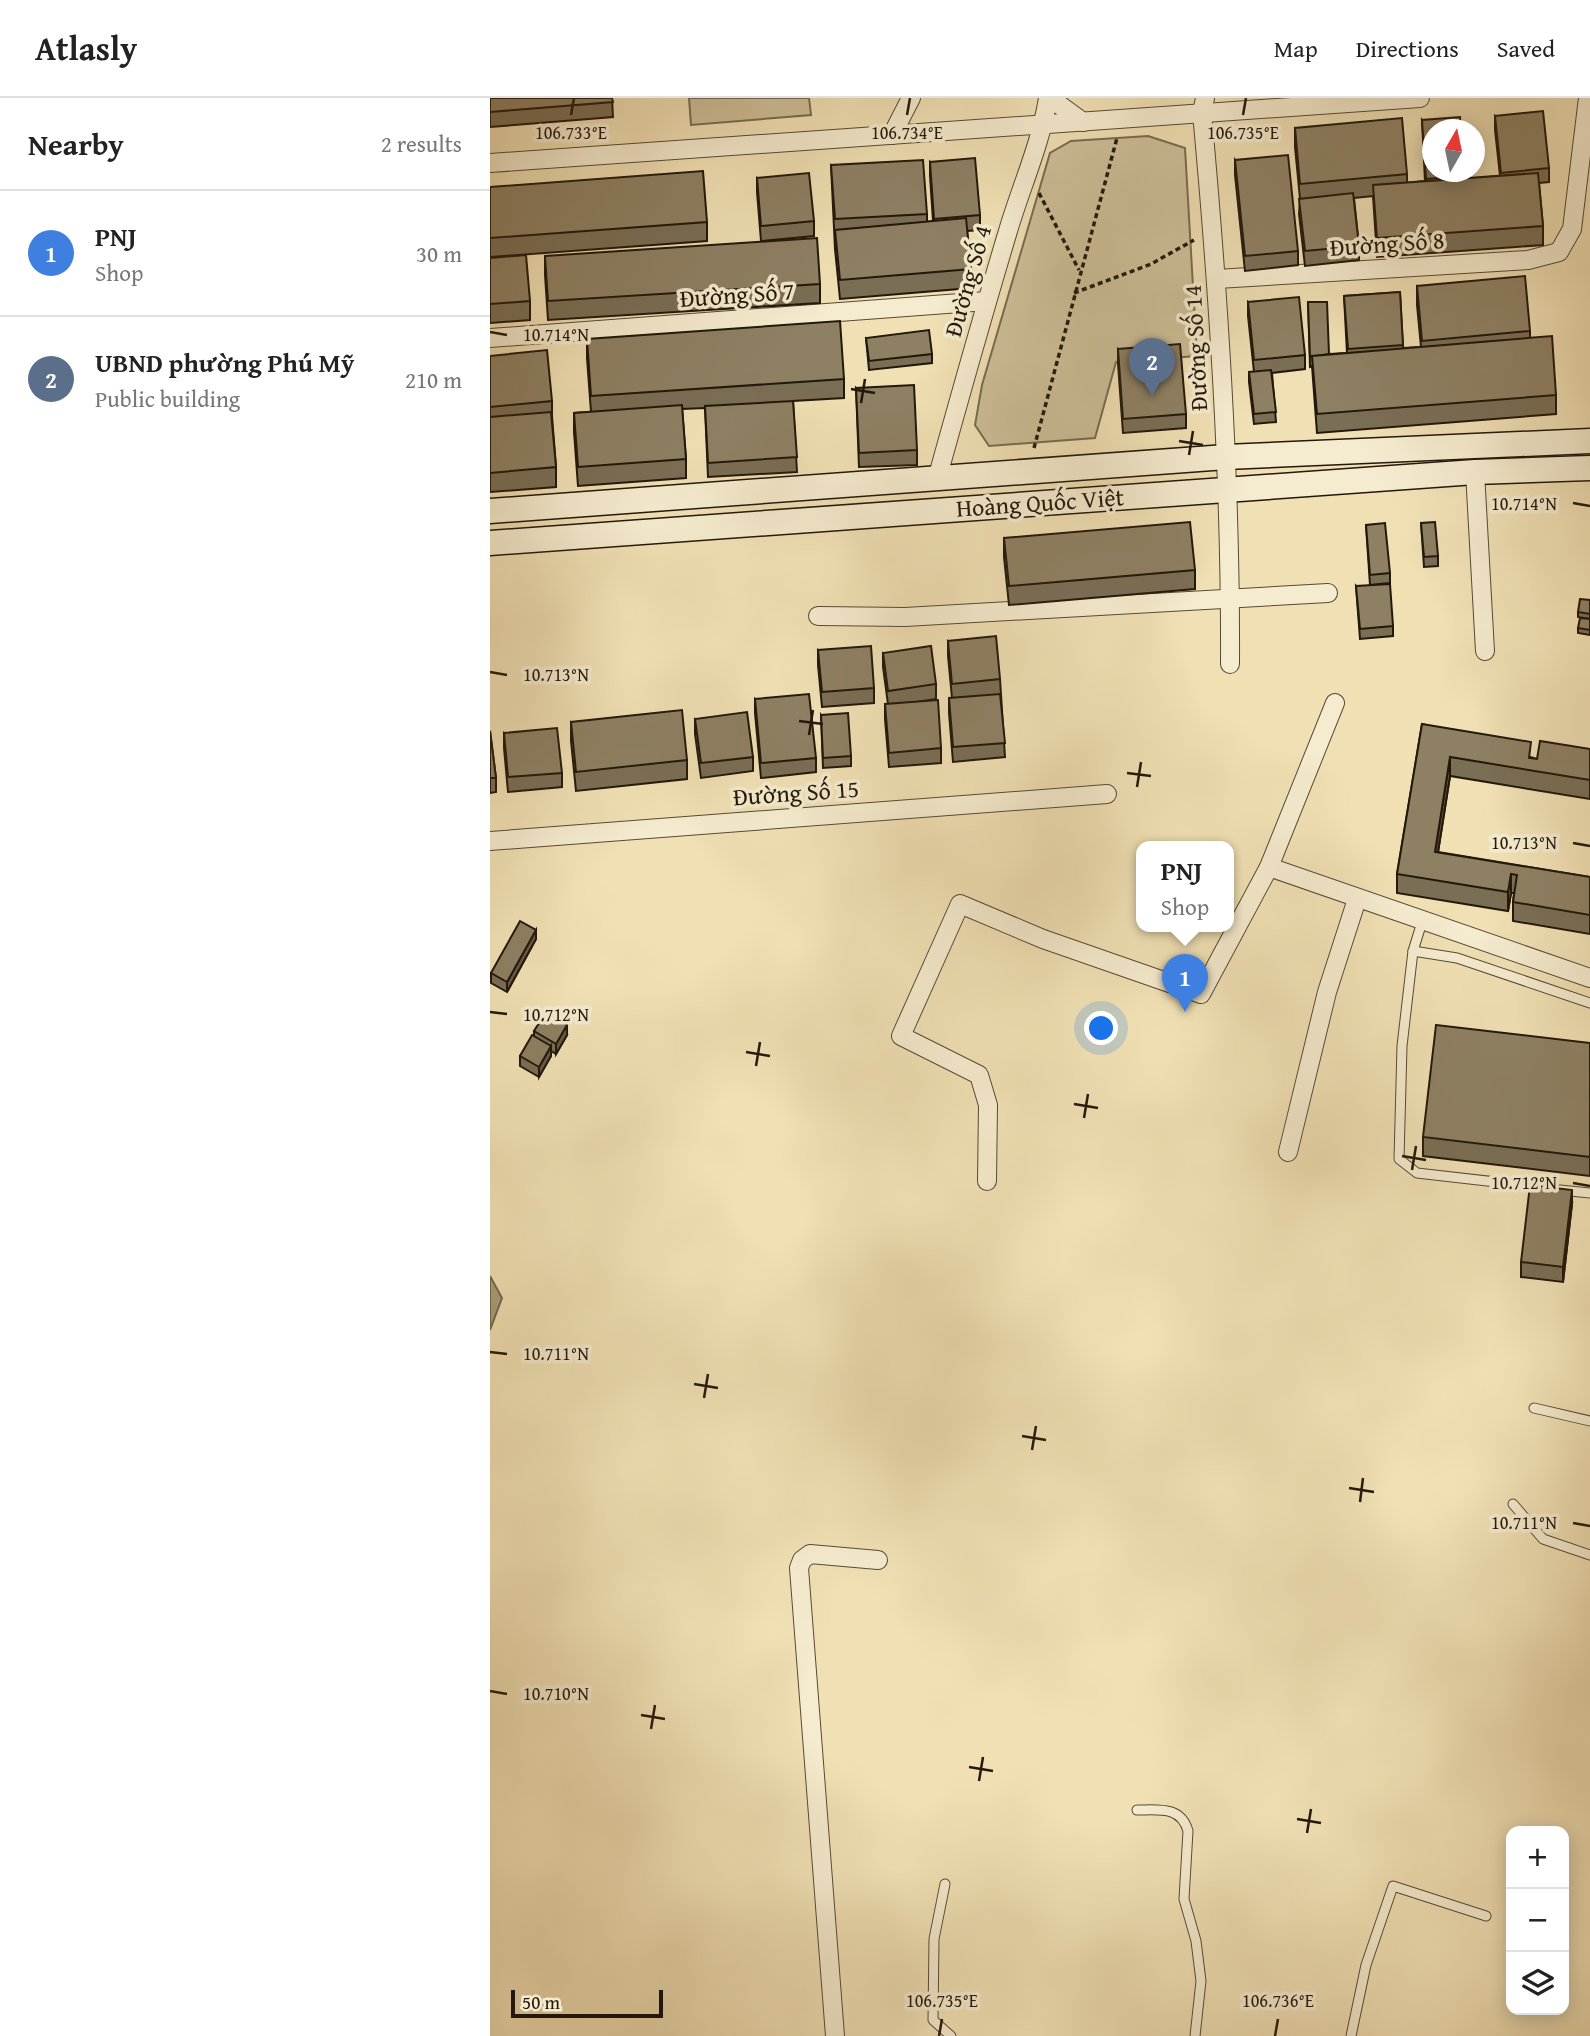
<!DOCTYPE html>
<html lang="en">
<head>
<meta charset="utf-8">
<style>
	:root { --surface:#fff; --page:#f2f2f2; --text:#222; --muted:#767676; --line:#e0e0e0; --accent:#8f2418 }
	body { margin:0; font-family:"Gentium Book Plus",serif; background:var(--page); color:var(--text) }
	.controls { position:absolute; right:21px; bottom:21px; display:grid; overflow:hidden; border-radius:14px; box-shadow:0 4px 18px #0003 }
	.controls button { width:63px; height:63px; display:grid; place-items:center; padding:0; border:0; border-bottom:2px solid var(--line); background:var(--surface); color:var(--text); font:35px sans-serif }
	.compass { position:absolute; left:932px; top:21px; width:63px; height:63px; border-radius:50%; background:var(--surface); box-shadow:0 4px 18px #0003; rotate:9deg }
	.scale { position:absolute; left:21px; bottom:18px; width:152px; box-sizing:border-box; padding-left:7px; border:4px solid #23180b; border-top:0; font-size:19px; line-height:24px; white-space:nowrap; color:#23180b; -webkit-text-stroke:5px #f5ebce; paint-order:stroke }
	.you { position:absolute; left:612px; top:931px; width:24px; height:24px; margin:-18px; border:5px solid #fff; border-radius:50%; background:#1a73e8; box-shadow:0 0 0 10px #1a73e833 }
	.badge { display:grid; place-items:center; width:46px; height:46px; border-radius:50%; background:var(--accent); color:#fff; font-size:23px; font-weight:700 }
	.pin { position:absolute; translate:-50% -58px; filter:drop-shadow(0 2px 4px #0008) }
	.pin::after { content:''; position:absolute; top:37px; width:24px; height:21px; background:inherit; clip-path:polygon(0 0,100% 0,50% 100%) }
	.popup { position:absolute; left:646px; top:743px; width:98px; height:91px; box-sizing:border-box; display:grid; place-content:center; border-radius:14px; background:var(--surface); filter:drop-shadow(0 2px 5px #0005); font-size:23px; white-space:nowrap; color:var(--muted) }
	.popup b { font-size:26px; color:var(--text) }
	.popup::after { content:''; position:absolute; left:50%; top:100%; margin-left:-14px; border:14px solid transparent; border-top-color:var(--surface) }
	.list { margin:0; padding:0; list-style:none }
	h2 { display:flex; justify-content:space-between; align-items:center; height:91px; margin:0; padding:0 28px; font-size:30px }
	h2 small { font-size:23px; font-weight:400; color:var(--muted) }
	.list li { display:grid; grid-template-columns:46px 1fr auto; gap:21px; align-items:center; box-sizing:border-box; height:126px; padding:0 28px; border-top:2px solid var(--line) }
	.list b { display:block; font-size:26px; white-space:nowrap }
	.list p { margin:0; font-size:23px; white-space:nowrap; color:var(--muted) }
	.list em { font-size:23px; font-style:normal; color:var(--muted) }
	.icon { flex:none; width:38px; height:38px; fill:none; stroke:currentColor; stroke-width:2; stroke-linecap:round; stroke-linejoin:round }
	.map { position:relative; flex:none; width:1100px; height:1938px; overflow:hidden }
	header { display:flex; align-items:center; gap:42px; box-sizing:border-box; height:98px; padding:0 35px; background:var(--surface); border-bottom:2px solid var(--line) }
	header strong { font-size:33px }
	nav { display:flex; gap:38px; margin-inline-start:auto; font-size:24px }
	main { display:flex }
	aside { flex:1; background:var(--surface) }
	.map>svg:first-child { display:block }
	.green { fill:#cdbe97; stroke:#786b51; stroke-width:2 }
	.water { fill:#aa9c7b; stroke:#74674e; stroke-width:2 }
	.lines { fill:none; stroke-linecap:round; stroke-linejoin:round }
	.service-casing { stroke:#564a35; stroke-width:11 }
	.minor-casing { stroke:#564a35; stroke-width:20 }
	.secondary-casing { stroke:#23180b; stroke-width:27 }
	.path { stroke:#23180b; stroke-width:3.5; stroke-dasharray:5 3.5; stroke-linecap:butt }
	.service { stroke:#f5ebce; stroke-width:9 }
	.minor { stroke:#f5ebce; stroke-width:18 }
	.secondary { stroke:#f5ebce; stroke-width:24 }
	.wall { fill:#7a6e55; stroke:#23180b; stroke-width:2 }
	.shaded-wall { fill:#635a45; stroke:#23180b; stroke-width:2 }
	.building { fill:#8e8063; stroke:#23180b; stroke-width:2 }
	.ticks { fill:none; stroke:#23180b; stroke-width:2.5 }
	.labels { text-anchor:middle; stroke-width:7; stroke-linejoin:round; paint-order:stroke }
	.street-label { font-size:24px; fill:#23180b; stroke:#f5ebce }
	.ticks-label { font-size:18px; text-anchor:middle; fill:#23180b; stroke:#f5ebce; stroke-width:7; stroke-linejoin:round; paint-order:stroke }
</style>
</head>
<body>
<header>
<strong>Atlasly</strong>
<nav><a>Map</a><a>Directions</a><a>Saved</a></nav>
</header>
<main>
<aside>
<h2>Nearby<small>2 results</small></h2>
<ul class="list">
<li><span class="badge" style="background:#3f7fe0">1</span><div><b>PNJ</b><p>Shop</p></div><em>30 m</em></li>
<li><span class="badge" style="background:#5c6f8a">2</span><div><b>UBND phường Phú Mỹ</b><p>Public building</p></div><em>210 m</em></li>
</ul>
</aside>
<div class="map">
<svg width="1100" height="1938" viewBox="0 0 1100 1938">
	<rect width="100%" height="100%" fill="#f0e0b4"/>
	<filter id="stains"><feTurbulence type="fractalNoise" baseFrequency=".00286" numOctaves="4"/><feColorMatrix values="0 0 0 0 .2 0 0 0 0 .09 0 0 0 0 .02 0 0 0 .5 -.17"/></filter>
	<radialGradient id="worn" r=".72"><stop offset=".6" stop-color="#630" stop-opacity="0"/><stop offset="1" stop-color="#630" stop-opacity=".3"/></radialGradient>
	<!-- green -->
	<g class="green">
		<path d="M199 0H319L321 17 201 27Z"/>
		<path d="M658 38 695 50 707 258 626 264 605 340 499 348 485 327 492 287 560 55 581 43Z"/>
	</g>
	<!-- water -->
	<path class="water" d="M0 1178 12 1200 0 1232Z"/>
	<g class="lines">
		<!-- service casing -->
		<g class="service-casing">
			<g id="service">
				<path d="M923 853 932 824"/>
				<path d="M1050 1089 927 1075 909 1061 912 948 923 853 967 860 1100 905"/>
				<path d="M1070 1092 1100 1095"/>
				<path d="M1044 1310 1100 1323"/>
				<path d="M1023 1406 1053 1441 1100 1457"/>
				<path d="M647 1712C669 1712 691 1708 698 1733L694 1801 706 1843 711 1883 705 1938"/>
				<path d="M455 1786 444 1841 443 1922 461 1938"/>
				<path d="M861 1938 876 1867 903 1788 996 1818"/>
			</g>
		</g>
		<!-- minor casing -->
		<g class="minor-casing">
			<g id="minor">
				<path d="M560 0 593 24"/>
				<path d="M715 0 712 15C729 199 741 382 740 566"/>
				<path d="M402 37 421 0"/>
				<path d="M0 65 930 0"/>
				<path d="M727 181 1038 162 1069 154 1082 131 1098 0"/>
				<path d="M0 240 497 203"/>
				<path d="M985 374 995 553"/>
				<path d="M447 381C470 298 493 216 518 133 531 89 551 45 558 0"/>
				<path d="M328 518 415 519 838 495"/>
				<path d="M0 743 617 696"/>
				<path d="M779 769 1100 880"/>
				<path d="M798 1054 837 894 867 801"/>
				<path d="M497 1083 498 1007 489 977 411 938 470 806 553 841 711 896 779 769 845 605"/>
				<path d="M345 1938 309 1470 312 1462 320 1456 388 1462"/>
			</g>
		</g>
		<!-- secondary casing -->
		<g class="secondary-casing">
			<g id="secondary">
				<path d="M0 413 736 359 1100 343"/>
				<path d="M0 445 985 374 1100 370"/>
			</g>
		</g>
		<!-- path -->
		<g class="path">
			<path d="M549 95 589 172"/>
			<path d="M584 195 661 166 704 142"/>
			<path d="M544 350 627 40"/>
		</g>
		<!-- service -->
		<use href="#service" class="service"/>
		<!-- minor -->
		<use href="#minor" class="minor"/>
		<!-- secondary -->
		<use href="#secondary" class="secondary"/>
	</g>
	<!-- wall -->
	<g class="wall">
		<path d="M0 0H122L123 19 0 29Z"/>
		<path d="M1005 18 1059 70V84L1049 85 1053 128V147L887 159 883 98 864 100 869 148V162L815 168 809 116 810 101 805 49V30L917 76V85L935 83 932 22 974 74V81L1010 78 1005 32Z"/>
		<path d="M745 62 808 153V167L755 173 745 77Z"/>
		<path d="M440 64 490 117V132L477 133 481 171V190L350 201 345 151 341 67 437 116V124L443 123 440 78Z"/>
		<path d="M267 80 324 123V138L271 143 267 94Z"/>
		<path d="M0 89 217 124V143L0 159Z"/>
		<path d="M55 158 330 186V205L58 222 55 177Z"/>
		<path d="M0 160 40 203V222L0 225Z"/>
		<path d="M927 188 1040 233V240L1066 297V316L827 335 822 268 820 269 818 204 839 256 857 255 854 198 910 194 913 250 931 249 927 207Z"/>
		<path d="M758 204 815 257V271L782 275 786 324 764 326 759 284V274H764L758 218Z"/>
		<path d="M376 240 442 256V265L379 272Z"/>
		<path d="M97 241 354 281V300L303 303 307 374 218 379 215 310 192 311 196 361V380L88 388 84 334V315L101 314 97 260Z"/>
		<path d="M628 251 696 316V330L633 335 628 266Z"/>
		<path d="M0 258 62 303V318L66 369V389L0 394Z"/>
		<path d="M366 290 427 352V367L369 369Z"/>
		<path d="M931 425 948 458V468L934 469Z"/>
		<path d="M876 427 900 475V485L880 487Z"/>
		<path d="M514 440 705 472V491L519 507 514 459Z"/>
		<path d="M866 488 903 528V538L870 541Z"/>
		<path d="M1100 502V521L1088 519V514Z"/>
		<path d="M1100 521V537L1088 535V530Z"/>
		<path d="M458 543 510 581 515 659 463 664 459 615V600H462L458 558Z"/>
		<path d="M328 552 384 590V605L332 609 328 567Z"/>
		<path d="M393 555 446 586V601L426 604 451 650V665L399 669 395 621V606H398L393 569Z"/>
		<path d="M265 601 326 660V674L271 680 265 615Z"/>
		<path d="M331 617 361 658V668L333 670Z"/>
		<path d="M205 621 263 659V673L211 680 205 636Z"/>
		<path d="M81 624 197 662V681L86 693 81 643Z"/>
		<path d="M932 626 1047 661 1100 651V701L960 678 948 754 1100 779V836L1023 823V804L1024 795H1021L1018 813 907 795V776Z"/>
		<path d="M0 633 6 680V694L0 695Z"/>
		<path d="M14 635 72 675V689L18 694 14 650Z"/>
		<path d="M46 841 17 894 1 885V875Z"/>
		<path d="M44 933 77 937 66 956 61 953V958L49 979 30 968V958L44 938Z"/>
		<path d="M1100 945V1078L933 1058V1039Z"/>
		<path d="M1082 1106 1073 1184 1031 1179V1164Z"/>
	</g>
	<!-- shaded-wall -->
	<g class="shaded-wall">
		<path d="M960 659V678L945 773V754Z"/>
		<path d="M1021 776V795L1018 813V794Z"/>
		<path d="M46 832V841L17 894V884Z"/>
		<path d="M77 927V937L66 956V946Z"/>
		<path d="M61 948V958L49 979V969Z"/>
		<path d="M1082 1092V1106L1073 1184V1169Z"/>
	</g>
	<!-- building -->
	<g class="building">
		<path d="M0 0H122L123 4 0 14Z"/>
		<path d="M1053 13 1059 70 1011 75 1005 18Z"/>
		<path d="M970 19 971 32H942V74H974V78L936 81 932 22Z"/>
		<path d="M912 20 917 76 810 86 805 30Z"/>
		<path d="M798 57 808 153 755 158 745 62Z"/>
		<path d="M485 60 490 117 444 121 440 64Z"/>
		<path d="M433 62 437 116 345 121 341 67Z"/>
		<path d="M213 73 217 124 0 140V89Z"/>
		<path d="M319 75 324 123 271 128 267 80Z"/>
		<path d="M1048 75 1053 128 887 140 883 87Z"/>
		<path d="M863 95 869 148 815 153 809 101Z"/>
		<path d="M476 120 481 171 350 182 345 132Z"/>
		<path d="M327 140 330 186 58 203 55 158Z"/>
		<path d="M36 157 40 203 0 206V160Z"/>
		<path d="M1035 178 1040 233 932 243 927 188Z"/>
		<path d="M910 194 913 247 858 251 854 198Z"/>
		<path d="M809 199 815 257 764 262 758 204Z"/>
		<path d="M818 204H837L839 256 820 259Z"/>
		<path d="M350 223 354 281 101 298 97 241Z"/>
		<path d="M439 232 442 256 379 263 376 240Z"/>
		<path d="M1062 238 1066 297 827 316 822 258Z"/>
		<path d="M690 246 696 316 633 321 628 251Z"/>
		<path d="M57 252 62 303 0 309V258Z"/>
		<path d="M781 272 786 314 764 316 759 274Z"/>
		<path d="M424 287 427 352 369 355 366 290Z"/>
		<path d="M303 303 307 359 218 365 215 308Z"/>
		<path d="M192 307 196 361 88 369 84 315Z"/>
		<path d="M61 314 66 369 0 375V319Z"/>
		<path d="M700 424 705 472 519 488 514 440Z"/>
		<path d="M945 424 948 458 934 459 931 425Z"/>
		<path d="M895 425 900 475 880 477 876 427Z"/>
		<path d="M900 486 903 528 870 531 866 488Z"/>
		<path d="M1090 501 1100 502V516L1088 514Z"/>
		<path d="M1090 520 1100 521V532L1088 530Z"/>
		<path d="M506 538 510 581 462 586 458 543Z"/>
		<path d="M381 548 384 590 332 594 328 552Z"/>
		<path d="M441 548 446 586 398 593 393 555Z"/>
		<path d="M319 596 326 660 271 665 265 601Z"/>
		<path d="M510 596 515 645 463 649 459 600Z"/>
		<path d="M448 602 451 650 399 655 395 606Z"/>
		<path d="M192 612 197 662 86 674 81 624Z"/>
		<path d="M257 614 263 659 211 665 205 621Z"/>
		<path d="M358 615 361 658 333 660 331 617Z"/>
		<path d="M932 626 1041 644 1039 660 1047 661 1050 643 1100 651V682L960 659 945 754 1100 779V817L1023 804 1027 777 1021 776 1018 794 907 776Z"/>
		<path d="M67 630 72 675 18 679 14 635Z"/>
		<path d="M0 633 6 680H0Z"/>
		<path d="M30 823 46 832 17 884 1 875Z"/>
		<path d="M56 914 77 927 66 946 44 933Z"/>
		<path d="M946 927 1100 945V1059L933 1039Z"/>
		<path d="M42 937 61 948 49 969 30 958Z"/>
		<path d="M1040 1087 1082 1092 1073 1169 1031 1164Z"/>
	</g>
	<!-- ticks -->
	<path class="ticks" d="M81 17 84 0M417 17 420 0M753 17 756 0M0 234 17 237M361 291 385 295M371 305 375 281M689 343 713 347M699 357 703 333M1083 405 1100 408M0 574 17 577M309 623 333 626M319 637 323 612M637 675 661 678M647 689 651 664M1083 745 1100 748M0 914 17 916M256 954 280 958M266 968 270 944M584 1006 608 1010M594 1020 598 996M912 1058 936 1062M922 1072 926 1048M1083 1085 1100 1088M0 1254 17 1256M204 1286 228 1290M214 1300 218 1276M532 1338 556 1342M542 1352 546 1328M859 1390 884 1394M870 1404 873 1380M1083 1425 1100 1428M0 1593 17 1596M151 1617 175 1621M161 1631 165 1607M479 1669 503 1673M489 1683 493 1659M807 1721 831 1725M817 1735 821 1711M449 1938 452 1921M785 1938 788 1921"/>
	<g class="labels">
		<!-- street labels -->
		<g class="street-label">
			<text transform="translate(897 146) rotate(-4)" y="8">Đường Số 8</text>
			<text transform="translate(478 183) rotate(-74)" y="8">Đường Số 4</text>
			<text transform="translate(247 197) rotate(-4)" y="8">Đường Số 7</text>
			<text transform="translate(706 250) rotate(-93)" y="8">Đường Số 14</text>
			<text transform="translate(550 405) rotate(-4)" y="8">Hoàng Quốc Việt</text>
			<text transform="translate(306 695) rotate(-4)" y="8">Đường Số 15</text>
		</g>
	</g>
	<g class="ticks-label">
		<text x="81" y="41">106.733°E</text>
		<text x="417" y="41">106.734°E</text>
		<text x="753" y="41">106.735°E</text>
		<text x="66" y="243">10.714°N</text>
		<text x="1034" y="412">10.714°N</text>
		<text x="66" y="583">10.713°N</text>
		<text x="1034" y="751">10.713°N</text>
		<text x="66" y="923">10.712°N</text>
		<text x="1034" y="1091">10.712°N</text>
		<text x="66" y="1262">10.711°N</text>
		<text x="1034" y="1431">10.711°N</text>
		<text x="66" y="1602">10.710°N</text>
		<text x="452" y="1909">106.735°E</text>
		<text x="788" y="1909">106.736°E</text>
	</g>
	<rect width="100%" height="100%" filter="url(#stains)"/>
	<rect width="100%" height="100%" fill="url(#worn)"/>
</svg>
<div class="controls">
<button>+</button>
<button>−</button>
<button><svg class="icon" aria-label="layers" viewBox="0 0 24 24"><path d="M12 4l9 5-9 5-9-5zM3 14l9 5 9-5"/></svg></button>
</div>
<svg class="compass" viewBox="-18 -18 36 36"><path d="M0-13l5 13h-10z" fill="#e53935"/><path d="M0 13l5-13h-10z" fill="#767676"/></svg>
<div class="scale">50 m</div>
<div class="you"></div>
<div class="pin badge" style="left:695px;top:914px;background:#3f7fe0">1</div>
<div class="popup"><b>PNJ</b>Shop</div>
<div class="pin badge" style="left:662px;top:298px;background:#5c6f8a">2</div>
</div>
</main>
</body>
</html>
